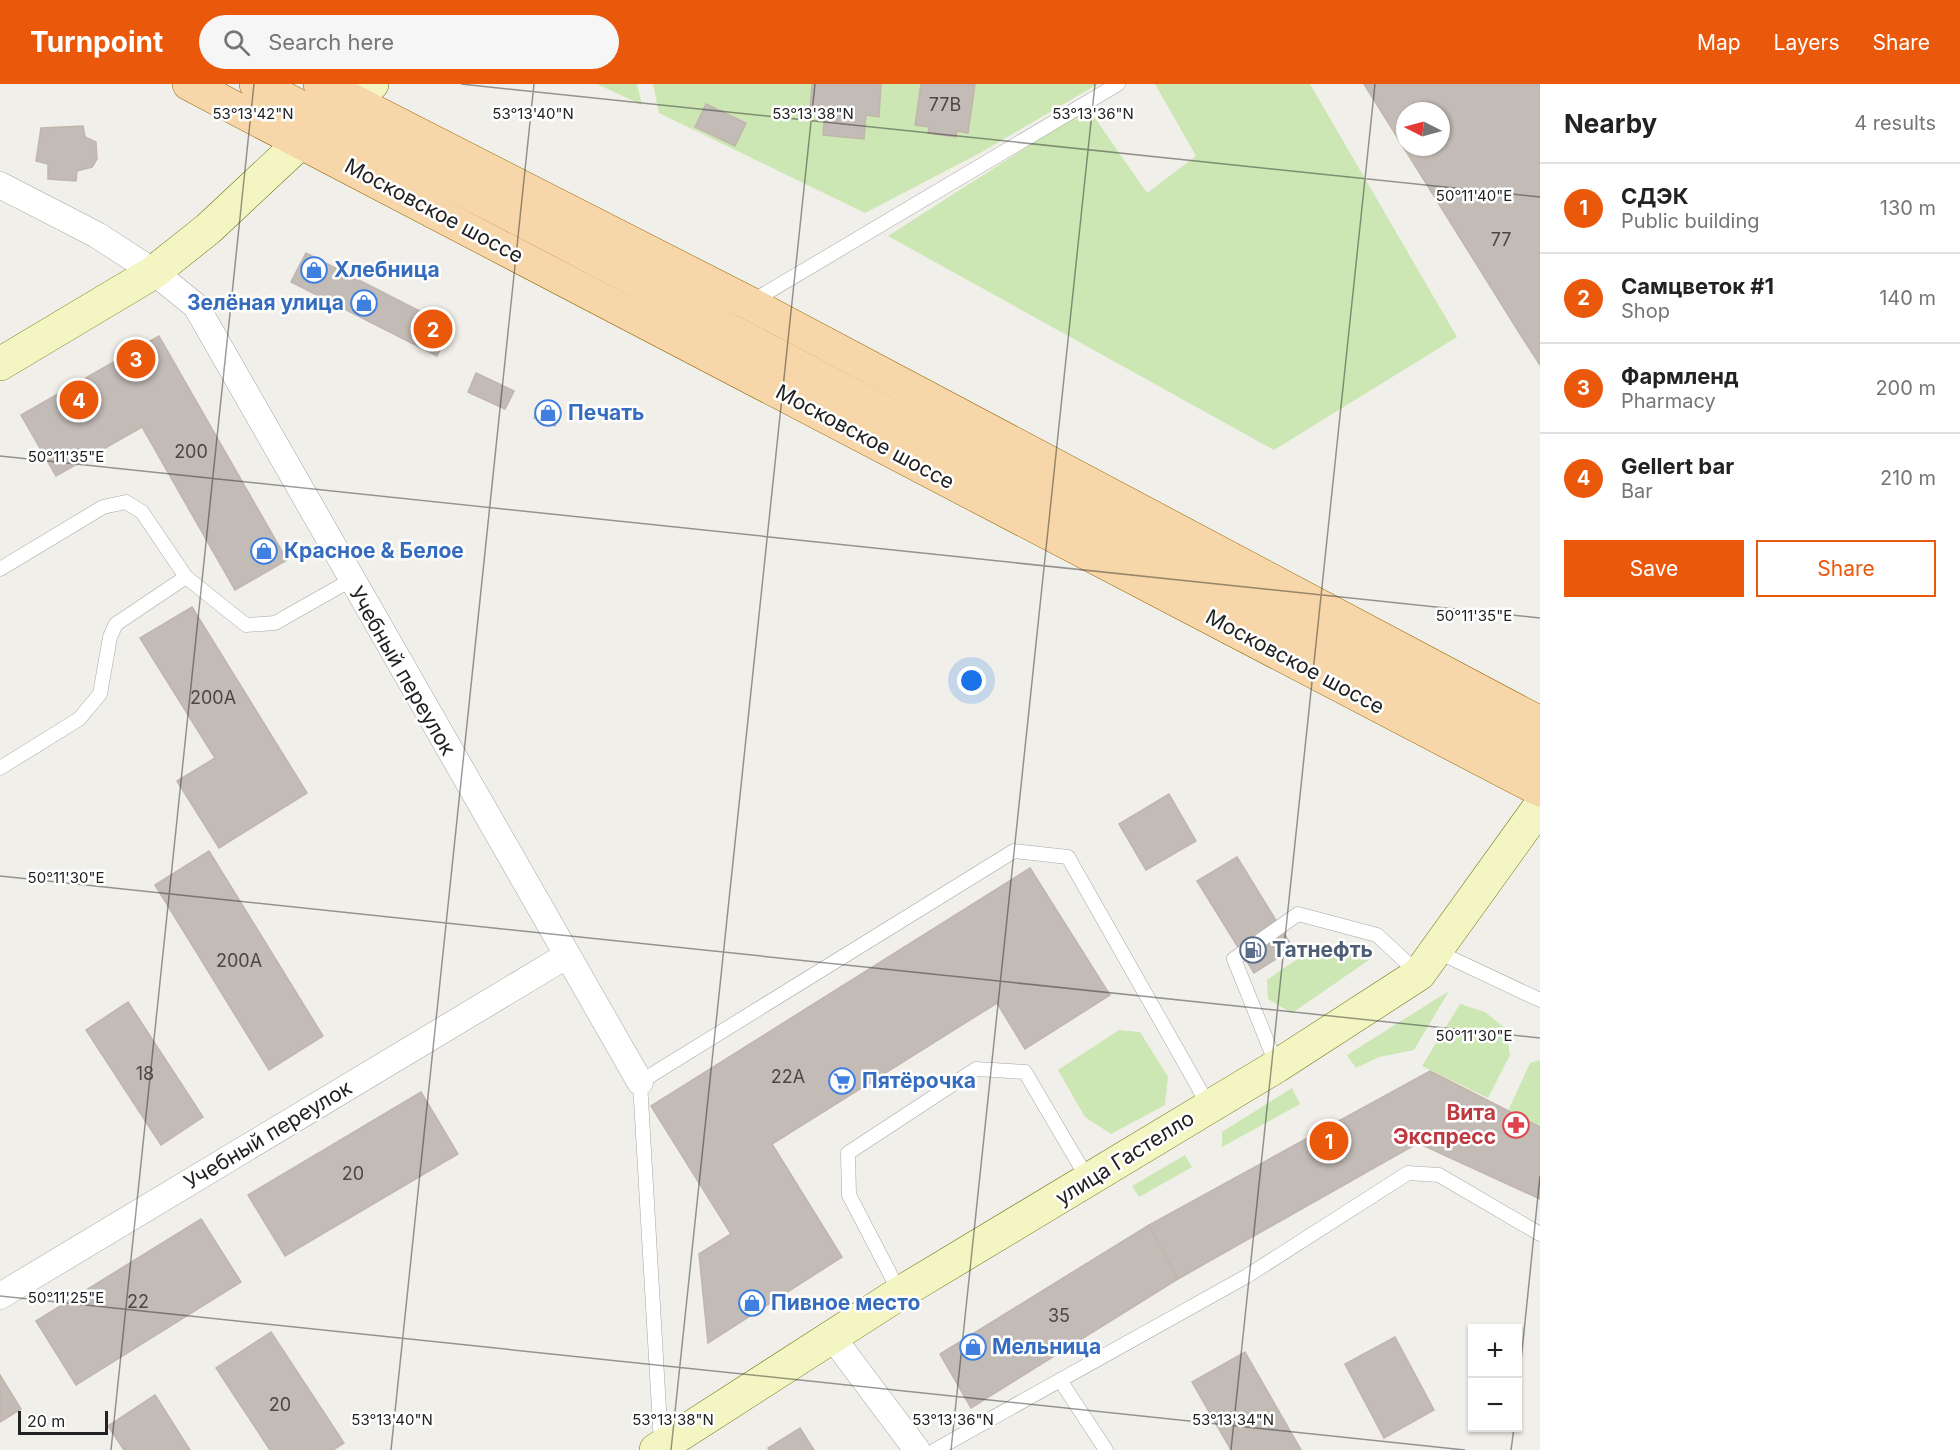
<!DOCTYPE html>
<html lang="en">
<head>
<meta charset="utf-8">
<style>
	:root { --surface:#fff; --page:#f6f6f6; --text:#222; --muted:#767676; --line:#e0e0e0; --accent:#ea580c }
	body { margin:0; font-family:Inter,sans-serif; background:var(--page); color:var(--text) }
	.controls { position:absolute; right:18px; bottom:18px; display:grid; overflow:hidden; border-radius:0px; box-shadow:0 2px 4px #0004 }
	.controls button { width:54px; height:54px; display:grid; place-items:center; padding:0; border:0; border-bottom:2px solid var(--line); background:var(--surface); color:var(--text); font:30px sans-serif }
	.compass { position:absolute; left:1396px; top:18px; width:54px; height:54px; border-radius:50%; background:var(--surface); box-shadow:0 2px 4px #0004; rotate:276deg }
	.scale { position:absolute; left:18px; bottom:15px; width:90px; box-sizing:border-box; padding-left:6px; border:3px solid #222; border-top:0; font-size:16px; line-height:21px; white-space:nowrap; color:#222; -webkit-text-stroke:4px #fff; paint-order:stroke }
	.you { position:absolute; left:972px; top:597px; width:21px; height:21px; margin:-15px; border:4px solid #fff; border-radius:50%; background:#1a73e8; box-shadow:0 0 0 9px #1a73e833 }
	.badge { display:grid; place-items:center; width:39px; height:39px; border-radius:50%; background:var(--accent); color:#fff; font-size:20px; font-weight:700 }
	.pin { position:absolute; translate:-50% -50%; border:3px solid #fff; box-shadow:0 2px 6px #0006 }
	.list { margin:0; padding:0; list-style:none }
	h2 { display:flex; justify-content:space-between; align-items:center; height:78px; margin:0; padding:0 24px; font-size:26px }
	h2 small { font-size:20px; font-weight:400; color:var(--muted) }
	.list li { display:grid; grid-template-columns:39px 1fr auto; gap:18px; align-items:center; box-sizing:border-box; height:90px; padding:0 24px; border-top:2px solid var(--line) }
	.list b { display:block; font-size:22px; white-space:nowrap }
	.list p { margin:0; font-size:20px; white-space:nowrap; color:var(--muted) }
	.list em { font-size:20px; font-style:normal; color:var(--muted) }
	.actions { display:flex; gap:12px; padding:18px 24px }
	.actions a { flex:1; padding:14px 0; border:2px solid var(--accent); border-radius:0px; text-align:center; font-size:21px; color:var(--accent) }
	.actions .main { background:var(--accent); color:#fff }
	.icon { flex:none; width:33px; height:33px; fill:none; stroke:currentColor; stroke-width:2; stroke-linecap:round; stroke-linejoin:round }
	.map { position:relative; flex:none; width:1540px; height:1366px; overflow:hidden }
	header { display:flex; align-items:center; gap:36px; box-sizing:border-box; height:84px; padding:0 30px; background:var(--accent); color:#fff }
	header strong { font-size:28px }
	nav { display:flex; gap:33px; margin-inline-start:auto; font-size:21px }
	.search { width:420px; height:54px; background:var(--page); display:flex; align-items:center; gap:15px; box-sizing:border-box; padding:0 21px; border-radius:33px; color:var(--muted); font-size:22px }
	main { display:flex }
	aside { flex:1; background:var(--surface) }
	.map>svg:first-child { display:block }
	.grass { fill:#cce7b3 }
	.building { fill:#c2bbb6; stroke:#c2b6ac; stroke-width:1.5; fill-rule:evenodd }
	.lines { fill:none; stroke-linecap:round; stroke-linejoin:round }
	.lane-casing { stroke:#a6a6a6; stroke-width:15 }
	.street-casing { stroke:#a6a6a6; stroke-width:27 }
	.secondary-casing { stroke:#68750c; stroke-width:34 }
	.primary-casing { stroke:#966a0a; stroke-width:34 }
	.lane { stroke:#fff; stroke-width:14 }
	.street { stroke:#fff; stroke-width:26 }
	.secondary { stroke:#f3f6c2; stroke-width:33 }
	.primary { stroke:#f7d7a9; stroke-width:33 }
	.ticks { fill:none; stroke:#222; stroke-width:1.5; stroke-opacity:0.45 }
	.labels { text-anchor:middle; stroke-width:5; stroke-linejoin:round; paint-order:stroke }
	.number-label { font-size:18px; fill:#4a4847 }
	.street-label { font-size:21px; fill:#222; stroke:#fff }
	.shop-label { font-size:21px; font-weight:bold; fill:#366cbe; stroke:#fff; text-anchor:start }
	.service-label { font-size:21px; font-weight:bold; fill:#4e5e75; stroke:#fff; text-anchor:start }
	.health-label { font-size:21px; font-weight:bold; fill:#be3a42; stroke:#fff; text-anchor:end }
	.ticks-label { font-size:15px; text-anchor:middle; fill:#222; stroke:#fff; stroke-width:5; stroke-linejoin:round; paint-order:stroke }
</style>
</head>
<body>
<header>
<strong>Turnpoint</strong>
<div class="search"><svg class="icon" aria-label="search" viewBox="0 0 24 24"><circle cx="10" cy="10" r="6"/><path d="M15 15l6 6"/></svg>Search here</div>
<nav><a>Map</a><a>Layers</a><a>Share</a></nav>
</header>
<main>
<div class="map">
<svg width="1540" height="1366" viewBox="0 0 1540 1366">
	<rect width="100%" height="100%" fill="#f1efe9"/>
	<!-- grass -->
	<g class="grass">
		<path d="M597 0H637L642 21Z"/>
		<path d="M653 0H1098L980 69 865 129 659 29Z"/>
		<path d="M1155 0H1310L1457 253 1274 366 888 152 1088 24 1147 109 1196 72Z"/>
		<path d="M1363 859 1372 874 1292 929 1268 915 1267 896C1303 870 1318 860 1363 859Z"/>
		<path d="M1449 907 1414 966 1379 973 1356 984 1347 971Z"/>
		<path d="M1460 920 1485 928 1506 945 1510 971 1488 1014 1422 982Z"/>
		<path d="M1119 946 1140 948 1168 993 1165 1021 1111 1050 1085 1033 1058 986Z"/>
		<path d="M1540 976V1050L1507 1029 1530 979Z"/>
		<path d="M1292 1004 1300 1020 1222 1063V1048Z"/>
		<path d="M1185 1071 1192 1083 1139 1113 1132 1102Z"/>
	</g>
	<!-- building -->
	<g class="building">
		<path d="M812 0H881L879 33 866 31 864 55 823 51 825 27 810 26Z"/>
		<path d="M921 0H975L968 49 957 47 956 53 928 49 929 43 915 41Z"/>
		<path d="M1364 0H1540V281L1520 250ZM1405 27H1441V63H1405Z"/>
		<path d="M706 20 746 39 735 62 695 43Z"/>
		<path d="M83 42 85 53 96 58 97 75 92 83 77 87 76 97 48 95V80L36 77 41 44Z"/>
		<path d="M306 169 451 243 437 272 291 198Z"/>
		<path d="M159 252 287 476 235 506 142 343 56 392 21 331Z"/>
		<path d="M476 289 514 307 505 325 468 308Z"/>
		<path d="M539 320 560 329 555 342 534 334Z"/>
		<path d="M192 523 307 709 219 764 177 697 215 674 140 554Z"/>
		<path d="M1169 710 1196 757 1146 786 1119 740Z"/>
		<path d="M209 767 323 952 269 986 155 801Z"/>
		<path d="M1237 773 1293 864 1254 889 1197 797Z"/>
		<path d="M1030 784 1110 911 1025 965 997 919 772 1060 842 1173 708 1259 699 1170 731 1150 651 1022Z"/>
		<path d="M128 918 203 1033 161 1061 86 946Z"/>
		<path d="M1430 987 1540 1043V1115L1418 1059 1178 1195 1149 1141Z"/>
		<path d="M421 1008 458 1070 285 1172 248 1111Z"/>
		<path d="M201 1135 241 1198 76 1301 36 1237Z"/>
		<path d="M1149 1141 1178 1195 971 1324 940 1270Z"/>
		<path d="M271 1248 344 1359 333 1366H270L216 1284Z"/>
		<path d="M1395 1253 1434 1326 1384 1354 1345 1280Z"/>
		<path d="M1245 1268 1301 1366H1231L1192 1298Z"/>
		<path d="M0 1291 21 1325 0 1338Z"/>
		<path d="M155 1311 190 1366H124L108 1342Z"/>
		<path d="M800 1344 814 1366H769L768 1364Z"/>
	</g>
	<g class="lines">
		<!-- lane casing -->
		<g class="lane-casing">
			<g id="lane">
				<path d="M751 218 1118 0"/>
				<path d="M0 485 103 423 126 418 142 428 186 493"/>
				<path d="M0 684 79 635 100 610 110 553 116 540 186 493 246 541 275 539 351 496"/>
				<path d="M1436 867 1540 916"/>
				<path d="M1277 982 1234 875 1298 830 1377 851 1419 890"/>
				<path d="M900 1209 849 1111 848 1069 976 985 1025 988 1089 1097"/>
				<path d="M1060 1296 1106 1366"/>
				<path d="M661 1360 640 998 1014 767 1068 773 1209 1022"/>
				<path d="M935 1366 1247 1192 1408 1089 1439 1091 1540 1150"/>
			</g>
		</g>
		<!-- street casing -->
		<g class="street-casing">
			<g id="street">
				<path d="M0 101 97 151 154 188 196 222 640 998"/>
				<path d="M0 1212 566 872"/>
				<path d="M833 1254 917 1366"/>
			</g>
		</g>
		<!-- secondary casing -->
		<g class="secondary-casing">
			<g id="secondary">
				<path d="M351 16 372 0"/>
				<path d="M0 280 154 188 208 145 301 58"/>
				<path d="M656 1366 900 1209 1277 982 1419 890 1540 722"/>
			</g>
		</g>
		<!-- primary casing -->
		<g class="primary-casing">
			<g id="primary">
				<path d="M189 0 1540 706"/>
				<path d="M256 0 542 147 1540 674"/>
				<path d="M320 0 749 219 1540 639"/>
			</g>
		</g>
		<!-- lane -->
		<use href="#lane" class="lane"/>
		<!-- street -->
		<use href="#street" class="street"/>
		<!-- secondary -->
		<use href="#secondary" class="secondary"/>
		<!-- primary -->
		<use href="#primary" class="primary"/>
	</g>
	<!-- ticks -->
	<path class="ticks" d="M461 0 1540 113M0 372 1540 534M0 792 1540 954M0 1212 1465 1366M1518 1306 1540 1092M111 1366 254 0M391 1366 534 0M671 1366 815 0M951 1366 1095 0M1231 1366 1375 0M1511 1366 1514 1344"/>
	<!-- icons -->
	<defs>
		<g id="shop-ring" transform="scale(1.35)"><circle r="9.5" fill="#fff" stroke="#3f7fe0" stroke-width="1.5"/><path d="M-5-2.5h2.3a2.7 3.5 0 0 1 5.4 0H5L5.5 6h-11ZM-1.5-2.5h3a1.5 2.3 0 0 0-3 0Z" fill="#3f7fe0"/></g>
		<g id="fuel-ring" transform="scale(1.35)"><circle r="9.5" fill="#fff" stroke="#5c6f8a" stroke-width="1.5"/><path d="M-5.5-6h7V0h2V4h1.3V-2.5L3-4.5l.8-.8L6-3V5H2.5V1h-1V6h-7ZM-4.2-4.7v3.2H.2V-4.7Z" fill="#5c6f8a"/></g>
		<g id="supermarket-ring" transform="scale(1.35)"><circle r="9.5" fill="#fff" stroke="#3f7fe0" stroke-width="1.5"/><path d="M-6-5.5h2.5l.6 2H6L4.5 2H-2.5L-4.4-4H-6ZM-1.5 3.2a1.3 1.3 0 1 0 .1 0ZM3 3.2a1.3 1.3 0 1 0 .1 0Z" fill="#3f7fe0"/></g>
		<g id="pharmacy-ring" transform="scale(1.35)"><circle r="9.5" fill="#fff" stroke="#e0444e" stroke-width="1.5"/><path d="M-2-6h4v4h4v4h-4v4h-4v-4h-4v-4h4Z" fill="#e0444e"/></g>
	</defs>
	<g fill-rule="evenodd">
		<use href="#shop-ring" x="314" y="186"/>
		<use href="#shop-ring" x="364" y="219"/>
		<use href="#shop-ring" x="548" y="329"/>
		<use href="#shop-ring" x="264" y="467"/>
		<use href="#fuel-ring" x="1253" y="866"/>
		<use href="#supermarket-ring" x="842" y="997"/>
		<use href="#pharmacy-ring" x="1516" y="1041"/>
		<use href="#shop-ring" x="752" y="1219"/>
		<use href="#shop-ring" x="973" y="1263"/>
	</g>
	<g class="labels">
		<!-- number labels -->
		<g class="number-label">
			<text x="945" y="27">77В</text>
			<text x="1501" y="162">77</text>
			<text x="191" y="374">200</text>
			<text x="213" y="620">200А</text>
			<text x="239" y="883">200А</text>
			<text x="145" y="996">18</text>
			<text x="788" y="999">22А</text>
			<text x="353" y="1096">20</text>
			<text x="138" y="1224">22</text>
			<text x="1059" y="1238">35</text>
			<text x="280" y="1327">20</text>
		</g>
		<!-- street labels -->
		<g class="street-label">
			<text transform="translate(434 127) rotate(28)" y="7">Московское шоссе</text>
			<text transform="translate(865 353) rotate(28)" y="7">Московское шоссе</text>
			<text transform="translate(1295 578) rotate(28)" y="7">Московское шоссе</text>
			<text transform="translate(402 587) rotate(60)" y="7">Учебный переулок</text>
			<text transform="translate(268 1051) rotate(-31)" y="7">Учебный переулок</text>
			<text transform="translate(1125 1074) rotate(-32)" y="7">улица Гастелло</text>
		</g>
		<!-- shop labels -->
		<g class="shop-label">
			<text x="334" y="193">Хлебница</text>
			<text x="344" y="226" text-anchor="end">Зелёная улица</text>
			<text x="568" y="336">Печать</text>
			<text x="284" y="474">Красное &amp; Белое</text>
			<text x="862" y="1004">Пятёрочка</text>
			<text x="771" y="1226">Пивное место</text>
			<text x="992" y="1270">Мельница</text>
		</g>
		<!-- service labels -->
		<g class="service-label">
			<text x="1272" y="873">Татнефть</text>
		</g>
		<!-- health labels -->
		<g class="health-label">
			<text x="1496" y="1036">Вита<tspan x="1496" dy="24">Экспресс</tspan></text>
		</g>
	</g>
	<g class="ticks-label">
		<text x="253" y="35">53°13'42"N</text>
		<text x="533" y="35">53°13'40"N</text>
		<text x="813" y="35">53°13'38"N</text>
		<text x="1093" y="35">53°13'36"N</text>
		<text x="1474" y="117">50°11'40"E</text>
		<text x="66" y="378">50°11'35"E</text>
		<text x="1474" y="537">50°11'35"E</text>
		<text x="66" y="799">50°11'30"E</text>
		<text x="1474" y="957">50°11'30"E</text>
		<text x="66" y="1219">50°11'25"E</text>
		<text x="392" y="1341">53°13'40"N</text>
		<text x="673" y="1341">53°13'38"N</text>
		<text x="953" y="1341">53°13'36"N</text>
		<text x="1233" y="1341">53°13'34"N</text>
	</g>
</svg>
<div class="controls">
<button>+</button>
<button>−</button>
</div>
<svg class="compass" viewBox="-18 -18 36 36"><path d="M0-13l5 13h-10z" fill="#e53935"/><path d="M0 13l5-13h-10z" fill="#767676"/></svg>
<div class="scale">20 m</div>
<div class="you"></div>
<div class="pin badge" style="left:1329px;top:1057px">1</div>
<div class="pin badge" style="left:433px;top:245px">2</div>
<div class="pin badge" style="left:136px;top:275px">3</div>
<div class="pin badge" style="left:79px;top:316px">4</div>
</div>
<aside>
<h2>Nearby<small>4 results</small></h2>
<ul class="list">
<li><span class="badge">1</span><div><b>СДЭК</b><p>Public building</p></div><em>130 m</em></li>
<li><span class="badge">2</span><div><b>Самцветок #1</b><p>Shop</p></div><em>140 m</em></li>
<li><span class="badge">3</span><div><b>Фармленд</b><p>Pharmacy</p></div><em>200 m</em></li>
<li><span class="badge">4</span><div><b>Gellert bar</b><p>Bar</p></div><em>210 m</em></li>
</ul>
<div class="actions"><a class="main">Save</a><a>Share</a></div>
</aside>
</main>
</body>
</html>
